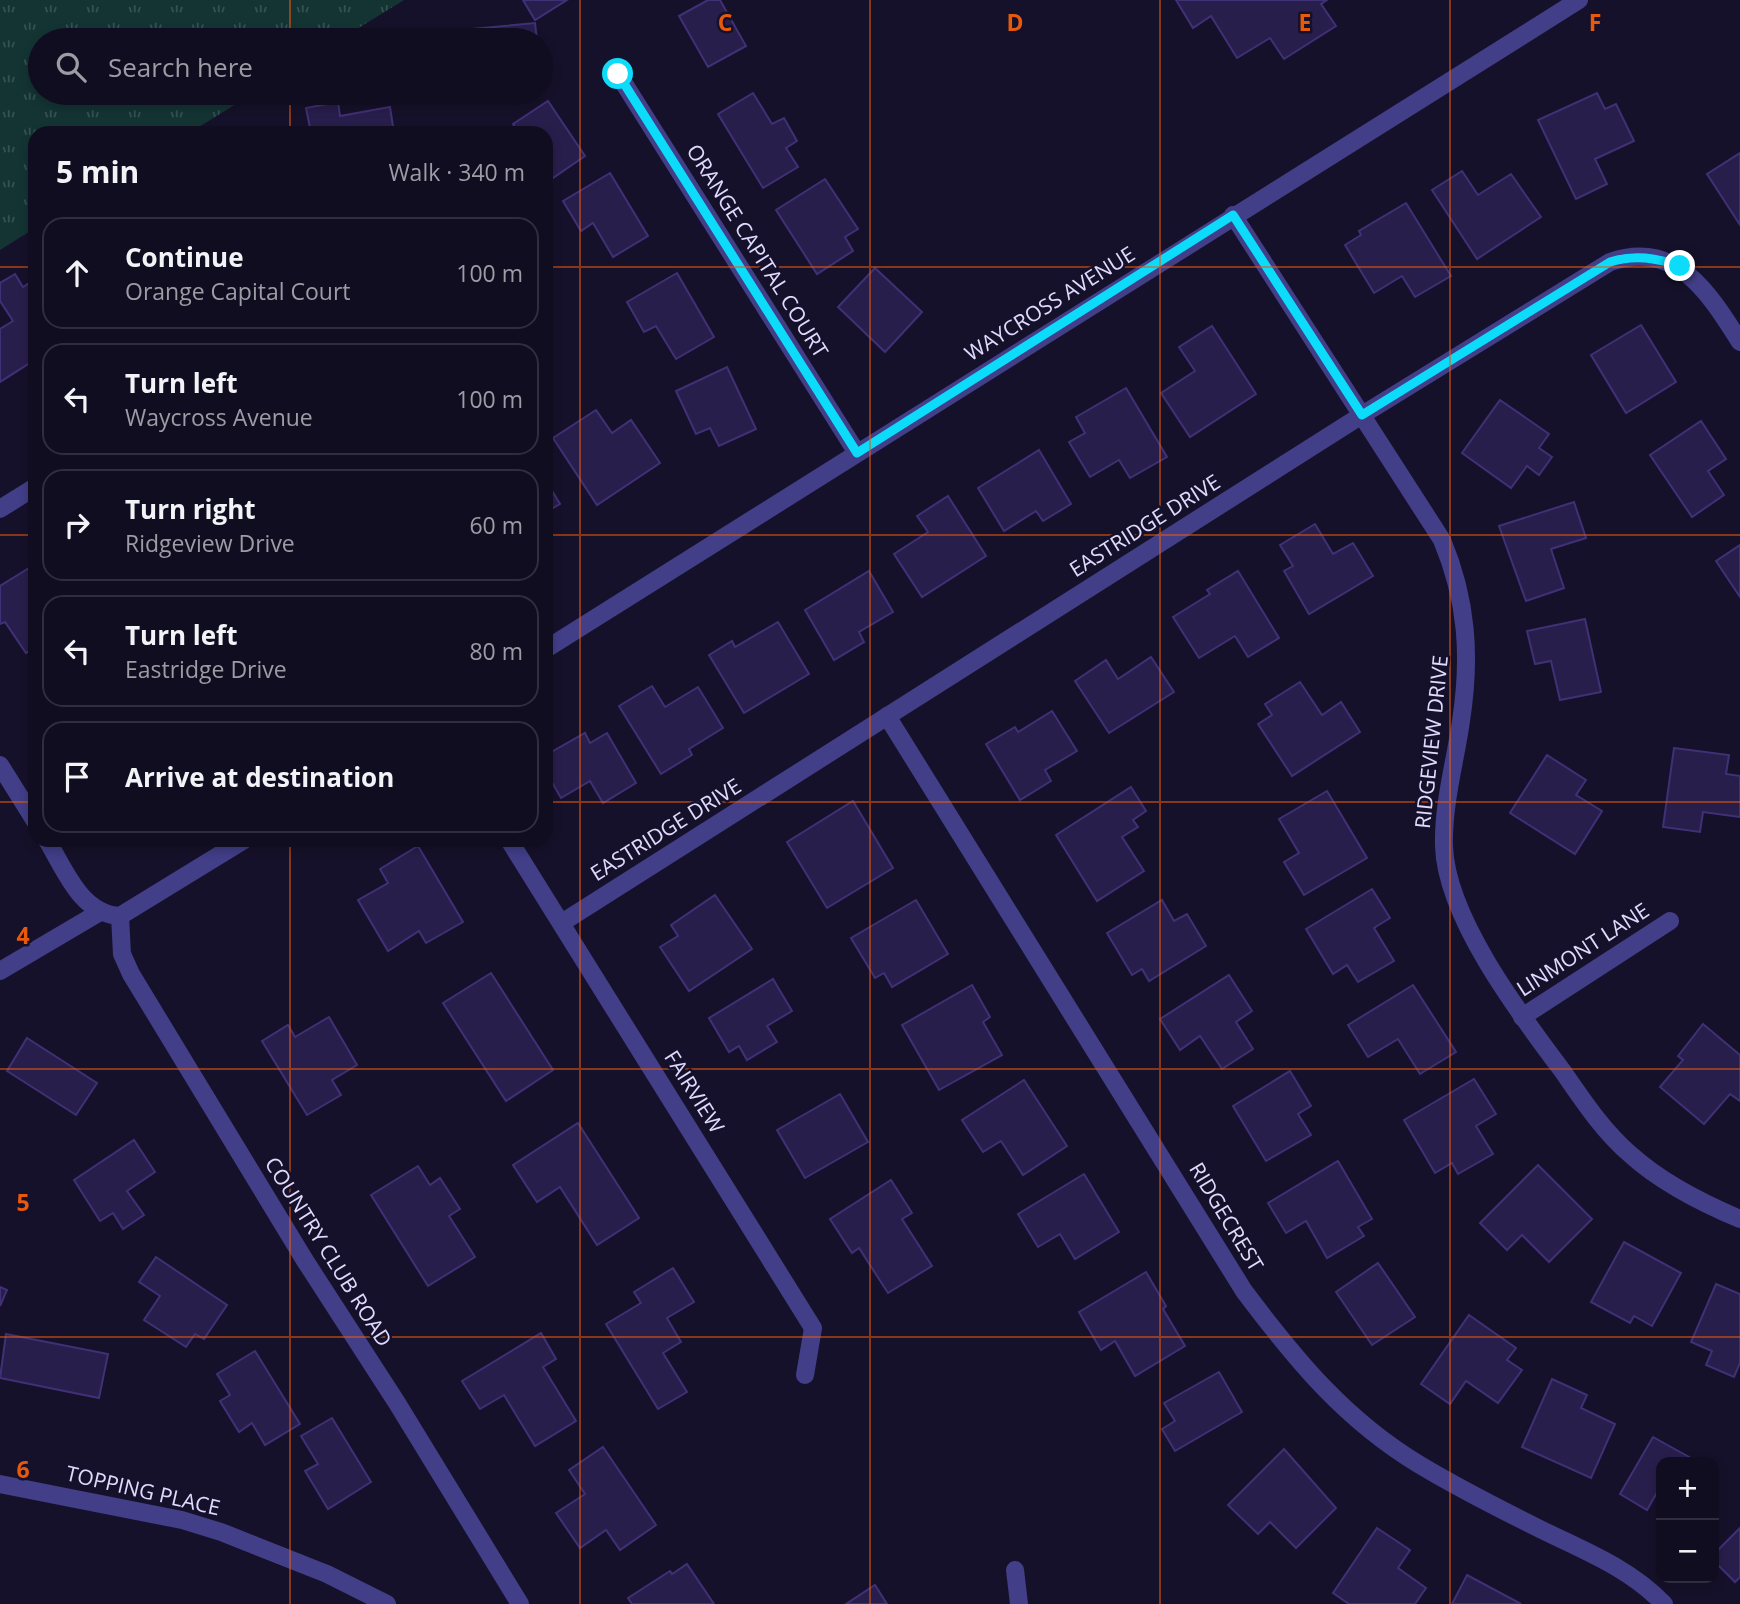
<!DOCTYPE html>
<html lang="en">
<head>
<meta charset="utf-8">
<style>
	:root { --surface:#100d20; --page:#191629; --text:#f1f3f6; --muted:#9c9ca5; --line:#302d3e }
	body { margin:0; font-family:"Open Sans",sans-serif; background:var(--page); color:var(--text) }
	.controls { position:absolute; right:21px; bottom:21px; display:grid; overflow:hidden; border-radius:14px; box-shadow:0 4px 10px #0003 }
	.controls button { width:63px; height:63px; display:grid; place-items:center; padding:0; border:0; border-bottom:2px solid var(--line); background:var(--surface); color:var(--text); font:35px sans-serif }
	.stop { position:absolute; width:21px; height:21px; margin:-16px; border:5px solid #0cdcfa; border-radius:50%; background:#fff }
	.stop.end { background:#0cdcfa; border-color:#fff; box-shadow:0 2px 7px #0008 }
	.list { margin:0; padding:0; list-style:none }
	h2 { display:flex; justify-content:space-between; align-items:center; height:91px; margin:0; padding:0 28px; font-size:30px }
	h2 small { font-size:23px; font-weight:400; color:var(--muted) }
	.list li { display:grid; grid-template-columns:46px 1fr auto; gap:21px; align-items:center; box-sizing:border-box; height:112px; margin:0 14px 14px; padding:0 14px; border:2px solid var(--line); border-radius:21px }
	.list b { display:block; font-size:26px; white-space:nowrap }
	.list p { margin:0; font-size:23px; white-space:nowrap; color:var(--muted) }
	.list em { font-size:23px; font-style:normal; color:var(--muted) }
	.icon { flex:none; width:38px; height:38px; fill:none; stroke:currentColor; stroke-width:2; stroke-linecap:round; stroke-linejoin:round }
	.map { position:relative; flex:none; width:1740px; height:1604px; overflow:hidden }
	.search { position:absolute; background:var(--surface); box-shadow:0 4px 10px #0003; left:28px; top:28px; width:525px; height:77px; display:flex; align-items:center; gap:18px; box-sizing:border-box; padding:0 24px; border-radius:38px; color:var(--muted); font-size:26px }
	.panel { position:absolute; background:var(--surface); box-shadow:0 4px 10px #0003; left:28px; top:126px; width:525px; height:721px; border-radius:21px }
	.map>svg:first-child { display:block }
	.park { fill:url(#park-tufts) }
	.building { fill:#281e4b; stroke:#403076; stroke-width:2 }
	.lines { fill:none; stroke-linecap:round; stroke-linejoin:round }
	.minor { stroke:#423e88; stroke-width:18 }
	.route { stroke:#0cdcfa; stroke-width:9 }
	.grid { fill:none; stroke:#e8590c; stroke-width:2; stroke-opacity:0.55 }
	.labels { text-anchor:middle; stroke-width:5; stroke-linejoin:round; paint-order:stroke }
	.street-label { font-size:21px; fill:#e0dbfe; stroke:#16112a }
	.grid-label { font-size:23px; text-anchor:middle; font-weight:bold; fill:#e8590c; stroke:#16112a; stroke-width:5; stroke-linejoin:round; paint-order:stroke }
</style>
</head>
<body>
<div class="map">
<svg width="1740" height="1604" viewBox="0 0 1740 1604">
	<defs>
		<pattern id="park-tufts" width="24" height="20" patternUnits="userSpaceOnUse" patternTransform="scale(1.75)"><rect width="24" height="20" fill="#143434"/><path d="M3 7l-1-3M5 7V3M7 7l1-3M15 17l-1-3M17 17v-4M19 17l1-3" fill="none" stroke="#365152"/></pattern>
	</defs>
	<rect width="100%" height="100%" fill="#16112a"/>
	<!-- park -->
	<path class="park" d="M0 0H404L339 40H40V93H254L189 133H35V228L0 250Z"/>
	<!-- building -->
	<g class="building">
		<path d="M523 0H567L535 20Z"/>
		<path d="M708 0H720L746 46 708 67 679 16Z"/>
		<path d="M1176 0H1327L1321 4 1336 26 1284 59 1270 38 1237 58 1211 16 1193 28Z"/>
		<path d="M535 23 537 40H463L462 30Z"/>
		<path d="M496 93H529L496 96Z"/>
		<path d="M753 93 772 124 784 118 797 141 786 148 798 167 763 188 718 114Z"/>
		<path d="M1597 93 1605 109 1616 104 1634 141 1595 159 1607 184 1576 199 1538 120Z"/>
		<path d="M548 101 585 156 550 180 546 174V133H519L513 124Z"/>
		<path d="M338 102 340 116 390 107 394 133H311L306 108Z"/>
		<path d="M1740 153V225L1707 174Z"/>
		<path d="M1462 171 1478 195 1511 174 1541 217 1477 259 1432 190Z"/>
		<path d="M610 173 648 236 613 257 593 223 581 231 563 201Z"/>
		<path d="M825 179 858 229 845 237 853 251 817 274 776 210Z"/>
		<path d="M1406 203 1451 276 1415 297 1402 276 1374 293 1345 245 1361 235 1359 231Z"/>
		<path d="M875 268 922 312 885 352 838 307Z"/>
		<path d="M677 273 714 337 676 359 656 326 644 332 627 302Z"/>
		<path d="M15 274 23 287 35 279V371L30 363 0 382V329L13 321 0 301V283Z"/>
		<path d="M1641 325 1676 382 1626 413 1591 355Z"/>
		<path d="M1212 326 1256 394 1190 437 1161 393 1195 371 1179 347Z"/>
		<path d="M727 367 756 429 719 446 710 428 696 434 676 391Z"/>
		<path d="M1126 388 1167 457 1130 478 1119 460 1090 477 1069 442 1085 433 1076 417Z"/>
		<path d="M1500 400 1549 434 1539 448 1552 457 1539 475 1527 466 1511 488 1462 453Z"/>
		<path d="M596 410 612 433 631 420 660 463 597 505 553 438Z"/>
		<path d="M1701 421 1726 459 1708 471 1724 495 1692 517 1650 455Z"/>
		<path d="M1039 450 1071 504 1043 521 1036 511 1004 531 978 488Z"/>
		<path d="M546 481 560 504 546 512Z"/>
		<path d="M948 496 986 556 922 597 894 554 928 532 917 516Z"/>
		<path d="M1574 502 1586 538 1551 549 1564 588 1526 601 1499 526Z"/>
		<path d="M1315 524 1333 554 1353 543 1373 576 1309 614 1284 571 1293 566 1280 545Z"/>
		<path d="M1740 545V597L1716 561Z"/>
		<path d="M29 568 35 577V647L26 653 5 622 0 624V586Z"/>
		<path d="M869 571 893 612 859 632 864 642 834 660 805 610Z"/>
		<path d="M1238 571 1279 638 1248 657 1235 636 1199 658 1173 617 1210 594 1207 590Z"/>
		<path d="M1585 619 1601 692 1560 700 1551 661 1535 664 1527 631Z"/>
		<path d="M778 622 809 674 744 713 709 655 732 641 735 647Z"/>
		<path d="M1151 657 1174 692 1109 733 1075 681 1106 660 1118 679Z"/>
		<path d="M1300 682 1322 715 1341 702 1360 732 1292 776 1258 724 1272 715 1265 704Z"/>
		<path d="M652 686 665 707 698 687 723 728 689 749 692 755 661 774 619 706Z"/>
		<path d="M1052 711 1077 751 1045 770 1051 781 1020 800 986 744 1015 727 1018 732Z"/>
		<path d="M585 733 590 743 607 733 636 783 603 803 590 781 561 798 546 772V755Z"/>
		<path d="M1674 748 1729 755 1726 774 1740 776V817L1703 812 1700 832 1663 827Z"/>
		<path d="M1547 755 1586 780 1576 795 1602 811 1575 854 1510 813Z"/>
		<path d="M1131 787 1146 811 1133 820 1138 827 1122 837 1144 871 1097 901 1056 835Z"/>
		<path d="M1327 791 1367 858 1304 895 1284 862 1299 853 1279 819Z"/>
		<path d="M853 801 893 868 827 908 787 842Z"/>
		<path d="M418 846 463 922 426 943 419 931 388 951 358 900 388 883 380 869Z"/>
		<path d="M1372 889 1390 918 1374 928 1394 961 1358 982 1347 965 1333 974 1306 929Z"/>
		<path d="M715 895 752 949 689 991 660 947 678 936 671 925Z"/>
		<path d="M916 900 948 954 892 987 884 973 875 978 851 938Z"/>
		<path d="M1162 900 1174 921 1187 914 1206 946 1149 981 1142 969 1132 975 1107 933Z"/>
		<path d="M491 973 553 1070 506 1101 443 1003Z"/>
		<path d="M1229 975 1252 1011 1236 1022 1253 1049 1222 1069 1200 1036 1180 1050 1160 1019Z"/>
		<path d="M773 979 792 1011 767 1026 777 1042 747 1060 739 1046 729 1052 709 1018Z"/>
		<path d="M972 985 990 1017 983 1022 1002 1055 939 1090 902 1025Z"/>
		<path d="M1413 985 1456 1052 1420 1074 1398 1039 1368 1057 1348 1025Z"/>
		<path d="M329 1017 357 1065 332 1080 341 1095 307 1115 262 1041 288 1025 295 1037Z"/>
		<path d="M1703 1024 1740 1055V1101L1730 1094 1704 1124 1660 1087 1683 1060 1678 1056Z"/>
		<path d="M27 1038 97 1083 76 1115 7 1071Z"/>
		<path d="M1290 1071 1311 1106 1298 1114 1311 1135 1266 1161 1233 1106Z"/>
		<path d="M1474 1079 1496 1114 1476 1126 1493 1154 1458 1174 1452 1163 1435 1173 1404 1120Z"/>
		<path d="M1024 1080 1067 1146 1023 1175 1001 1141 983 1152 962 1120Z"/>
		<path d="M840 1094 868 1142 805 1178 777 1130Z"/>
		<path d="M578 1123 639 1218 597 1245 560 1187 537 1202 513 1165Z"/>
		<path d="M134 1140 155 1172 127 1191 144 1215 123 1229 113 1213 100 1221 74 1180Z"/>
		<path d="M1338 1161 1372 1219 1358 1227 1364 1236 1327 1258 1306 1221 1286 1233 1268 1203Z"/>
		<path d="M1538 1165 1592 1219 1549 1262 1522 1235 1507 1250 1480 1223Z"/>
		<path d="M418 1166 430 1185 440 1178 460 1209 449 1216 475 1257 428 1286 371 1195Z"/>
		<path d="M1084 1174 1119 1232 1075 1259 1060 1234 1038 1247 1018 1214Z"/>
		<path d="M891 1180 912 1213 902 1219 932 1266 888 1293 859 1248 852 1253 830 1219Z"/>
		<path d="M1624 1242 1681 1273 1652 1326 1634 1316 1630 1323 1591 1302Z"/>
		<path d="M156 1257 227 1305 204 1339 195 1334 186 1347 144 1320 160 1296 139 1282Z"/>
		<path d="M1378 1263 1415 1317 1372 1345 1336 1292Z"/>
		<path d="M673 1268 694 1302 667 1318 681 1342 663 1353 687 1392 658 1409 606 1324 641 1303 634 1292Z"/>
		<path d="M1146 1272 1166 1306 1163 1309 1185 1346 1135 1376 1115 1341 1101 1350 1079 1312Z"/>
		<path d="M1716 1284 1740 1294V1363L1734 1377 1706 1365 1712 1351 1691 1342Z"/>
		<path d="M0 1287 7 1290 0 1306Z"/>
		<path d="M1469 1315 1516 1348 1507 1360 1522 1370 1498 1403 1466 1381 1450 1404 1421 1384Z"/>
		<path d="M541 1333 556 1359 543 1367 576 1421 535 1446 504 1395 480 1409 462 1381Z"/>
		<path d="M6 1334 108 1354 99 1398 0 1378Z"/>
		<path d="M255 1351 300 1424 265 1445 252 1423 239 1432 220 1401 230 1395 217 1374Z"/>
		<path d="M1219 1372 1242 1412 1175 1451 1162 1429 1175 1421 1164 1403Z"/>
		<path d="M1552 1379 1587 1395 1581 1408 1615 1424 1591 1478 1522 1447Z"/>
		<path d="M332 1418 371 1482 328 1509 305 1471 318 1464 301 1436Z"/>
		<path d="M1653 1437 1698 1462H1661V1491L1659 1489 1647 1510 1620 1494Z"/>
		<path d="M603 1447 656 1525 620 1550 606 1530 580 1548 556 1513 585 1494 569 1470Z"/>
		<path d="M1284 1449 1336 1508 1296 1548 1270 1522 1258 1534 1228 1505Z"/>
		<path d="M1377 1528 1410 1550 1398 1568 1426 1588 1415 1604H1349L1333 1593Z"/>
		<path d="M1740 1528V1577L1735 1582 1714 1561V1554Z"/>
		<path d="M687 1564 714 1604H632L628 1598 670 1571 672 1574Z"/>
		<path d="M1467 1575 1521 1604H1452Z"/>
		<path d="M875 1585 887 1604H846Z"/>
	</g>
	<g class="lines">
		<!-- minor -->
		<g class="minor">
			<path d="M618 74 857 453"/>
			<path d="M1233 215 1442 540C1467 600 1471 656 1461 721 1455 763 1443 803 1444 846 1446 918 1522 1017 1564 1073 1584 1102 1604 1132 1631 1155 1662 1183 1702 1203 1740 1219"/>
			<path d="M0 509 35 487"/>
			<path d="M546 649 1579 0"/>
			<path d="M887 716 1244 1291C1296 1360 1345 1420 1420 1465 1455 1486 1492 1505 1528 1523 1576 1548 1625 1564 1664 1604"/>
			<path d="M0 765 35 821"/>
			<path d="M47 840C65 870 81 914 120 916L244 840"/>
			<path d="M509 840 813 1328 805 1375"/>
			<path d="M120 916 122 954 131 974 304 1259 397 1403 520 1604"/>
			<path d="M563 922 1362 415 1610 262C1676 239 1709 293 1740 342"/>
			<path d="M0 971 100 912"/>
			<path d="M1522 1017 1670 921"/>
			<path d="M0 1484 182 1520 221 1532 327 1574 387 1604"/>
			<path d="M1015 1570 1019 1604"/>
		</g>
	</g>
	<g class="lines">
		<!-- route -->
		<path class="route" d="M618 74 857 453 1233 215 1362 415 1610 262C1635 254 1656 258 1680 266"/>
	</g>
	<!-- grid -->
	<path class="grid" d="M290 0V40M580 0V1604M870 0V1604M1160 0V1604M1450 0V1604M290 93V133M0 267H35M546 267H1740M0 535H35M546 535H1740M0 802H35M546 802H1740M290 840V1604M0 1069H1740M0 1337H1740"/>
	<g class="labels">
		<!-- street labels -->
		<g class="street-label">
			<text transform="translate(757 251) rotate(58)" y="7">ORANGE CAPITAL COURT</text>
			<text transform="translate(1050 304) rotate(-32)" y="7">WAYCROSS AVENUE</text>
			<text transform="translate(1145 526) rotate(-32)" y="7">EASTRIDGE DRIVE</text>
			<text transform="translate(1432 742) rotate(-84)" y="7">RIDGEVIEW DRIVE</text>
			<text transform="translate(666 830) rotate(-32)" y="7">EASTRIDGE DRIVE</text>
			<text transform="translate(1583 950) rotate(-33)" y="7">LINMONT LANE</text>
			<text transform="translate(694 1092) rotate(58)" y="7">FAIRVIEW</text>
			<text transform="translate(1226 1217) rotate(59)" y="7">RIDGECREST</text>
			<text transform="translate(328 1252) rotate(58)" y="7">COUNTRY CLUB ROAD</text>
			<text transform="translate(143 1491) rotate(13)" y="7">TOPPING PLACE</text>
		</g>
	</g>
	<g class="grid-label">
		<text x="725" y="31">C</text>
		<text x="1015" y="31">D</text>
		<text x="1305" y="31">E</text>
		<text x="1595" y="31">F</text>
		<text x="23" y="944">4</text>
		<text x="23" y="1211">5</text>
		<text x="23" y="1478">6</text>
	</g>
</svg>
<div class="controls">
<button>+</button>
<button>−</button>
</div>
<div class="stop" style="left:618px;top:74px"></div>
<div class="stop end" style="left:1680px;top:266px"></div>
<div class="search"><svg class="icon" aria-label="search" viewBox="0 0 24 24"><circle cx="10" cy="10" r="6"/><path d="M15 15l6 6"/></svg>Search here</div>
<section class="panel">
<h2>5 min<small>Walk · 340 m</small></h2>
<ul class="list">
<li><svg class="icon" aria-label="ahead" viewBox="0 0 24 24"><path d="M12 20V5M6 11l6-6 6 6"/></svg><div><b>Continue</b><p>Orange Capital Court</p></div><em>100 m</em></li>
<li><svg class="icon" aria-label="left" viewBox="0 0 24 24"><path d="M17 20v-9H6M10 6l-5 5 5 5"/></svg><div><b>Turn left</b><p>Waycross Avenue</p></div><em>100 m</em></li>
<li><svg class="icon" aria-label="right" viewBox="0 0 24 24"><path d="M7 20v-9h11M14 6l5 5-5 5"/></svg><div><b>Turn right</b><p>Ridgeview Drive</p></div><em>60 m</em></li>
<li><svg class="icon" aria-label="left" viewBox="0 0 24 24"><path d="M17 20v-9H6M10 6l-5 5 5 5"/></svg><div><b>Turn left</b><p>Eastridge Drive</p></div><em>80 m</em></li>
<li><svg class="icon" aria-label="arrive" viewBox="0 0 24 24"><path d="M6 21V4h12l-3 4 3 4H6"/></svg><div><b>Arrive at destination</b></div></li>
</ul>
</section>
</div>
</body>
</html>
